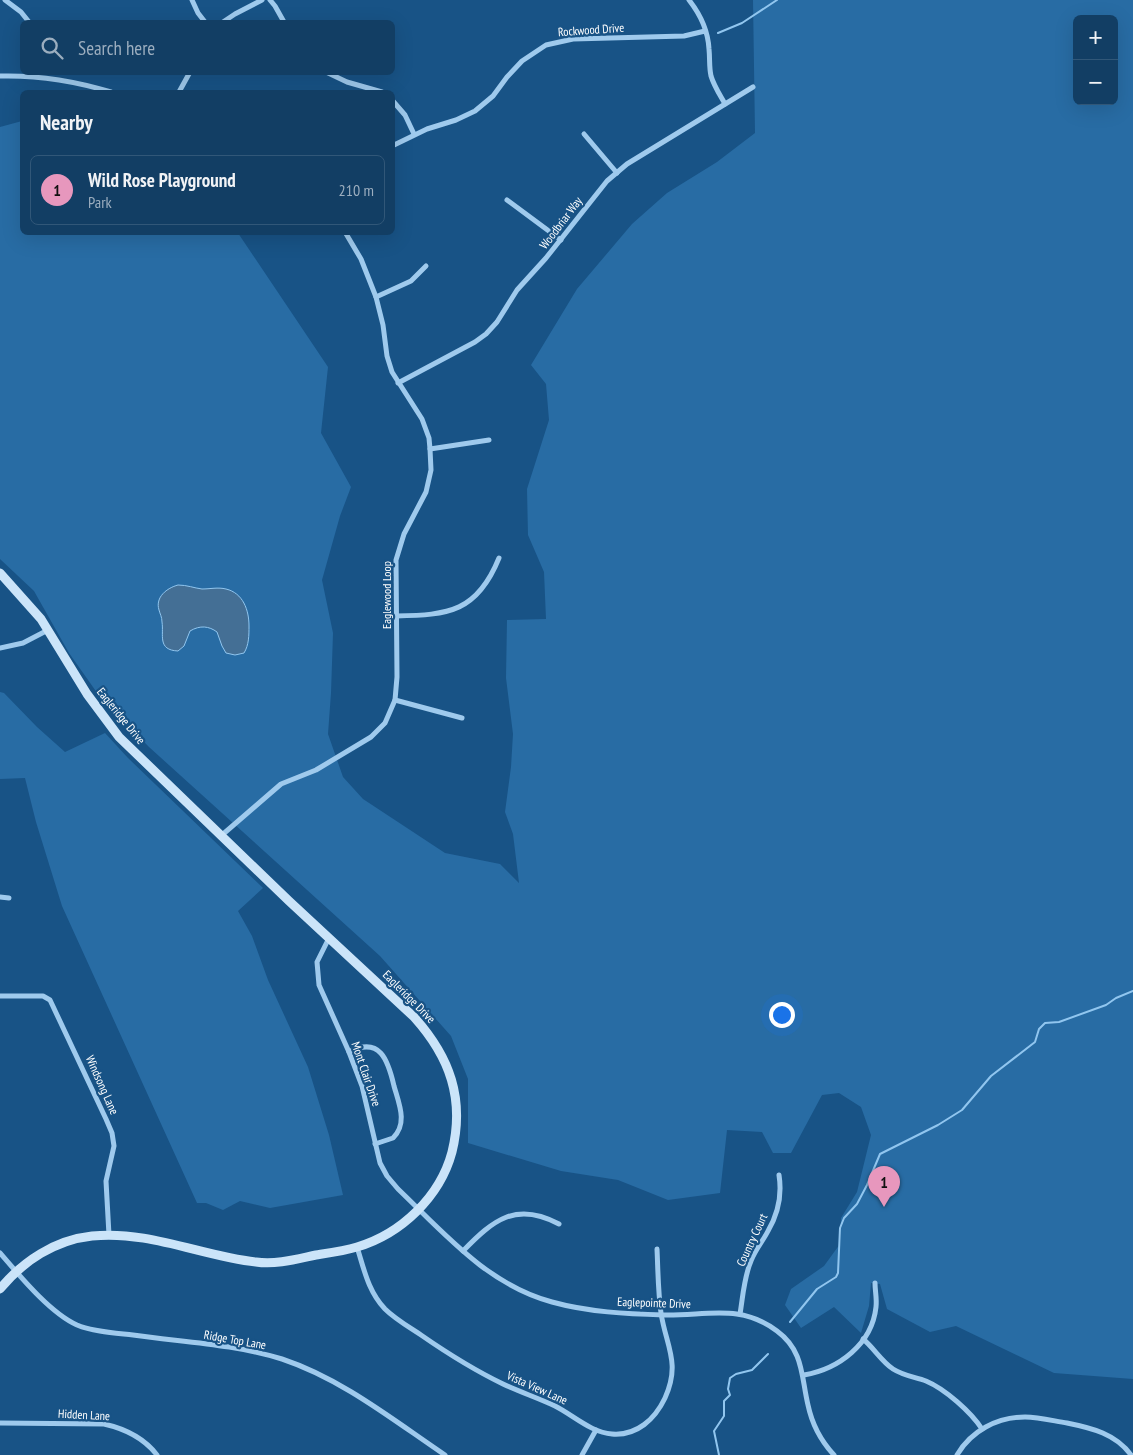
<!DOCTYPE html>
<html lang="en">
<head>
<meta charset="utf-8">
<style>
	:root { --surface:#123e64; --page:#1f496d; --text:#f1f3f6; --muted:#9caebf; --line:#315778; --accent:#e797bd }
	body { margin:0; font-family:"PT Sans Narrow",sans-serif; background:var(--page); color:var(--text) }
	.controls { position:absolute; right:15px; top:15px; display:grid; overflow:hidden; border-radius:8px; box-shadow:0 5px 20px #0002 }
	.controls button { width:45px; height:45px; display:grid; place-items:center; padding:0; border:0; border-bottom:1px solid var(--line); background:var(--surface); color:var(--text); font:25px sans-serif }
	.you { position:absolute; left:781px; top:1014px; width:18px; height:18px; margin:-12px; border:4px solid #fff; border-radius:50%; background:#1a73e8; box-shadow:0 0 0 8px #1a73e833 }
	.badge { display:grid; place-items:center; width:32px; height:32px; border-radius:50%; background:var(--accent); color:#111; font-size:16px; font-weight:700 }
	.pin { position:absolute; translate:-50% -41px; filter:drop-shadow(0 1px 2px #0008) }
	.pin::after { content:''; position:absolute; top:26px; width:18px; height:15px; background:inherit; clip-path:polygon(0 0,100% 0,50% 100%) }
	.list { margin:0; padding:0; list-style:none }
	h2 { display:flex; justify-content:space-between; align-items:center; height:65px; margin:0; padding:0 20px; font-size:21px }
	h2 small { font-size:16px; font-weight:400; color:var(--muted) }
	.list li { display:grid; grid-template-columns:32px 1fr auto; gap:15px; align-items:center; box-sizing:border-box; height:70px; margin:0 10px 10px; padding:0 10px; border:1px solid var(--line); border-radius:8px }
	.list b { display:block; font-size:19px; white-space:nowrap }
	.list p { margin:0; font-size:16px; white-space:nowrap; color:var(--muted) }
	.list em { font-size:16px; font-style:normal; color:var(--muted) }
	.icon { flex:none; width:28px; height:28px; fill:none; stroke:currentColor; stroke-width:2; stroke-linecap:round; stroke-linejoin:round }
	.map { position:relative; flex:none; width:1133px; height:1455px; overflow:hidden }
	.search { position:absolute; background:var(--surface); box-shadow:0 5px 20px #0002; left:20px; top:20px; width:375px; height:55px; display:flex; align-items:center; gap:12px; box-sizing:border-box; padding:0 18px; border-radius:8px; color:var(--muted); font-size:19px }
	.panel { position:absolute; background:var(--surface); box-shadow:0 5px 20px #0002; left:20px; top:90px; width:375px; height:145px; border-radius:8px }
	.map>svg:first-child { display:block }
	.green { fill:#286ca4; fill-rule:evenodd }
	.water { fill:#446f95; stroke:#91c6ef }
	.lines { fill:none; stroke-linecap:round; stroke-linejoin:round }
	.stream { stroke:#91c6ef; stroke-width:2 }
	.street { stroke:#9fcaed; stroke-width:5 }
	.secondary { stroke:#cbe4f9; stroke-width:9 }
	.labels { text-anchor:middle; stroke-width:4.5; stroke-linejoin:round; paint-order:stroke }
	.street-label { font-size:12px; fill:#fff; stroke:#185386 }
</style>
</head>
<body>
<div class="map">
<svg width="1133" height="1455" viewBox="0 0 1133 1455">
	<rect width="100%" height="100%" fill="#185386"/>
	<!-- green -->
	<g class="green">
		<path d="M753 0H1133V1379L1054 1373 956 1326 930 1332 887 1309 880 1284 871 1283 869 1306 861 1333 834 1307 801 1328 785 1305 791 1289 824 1266 840 1244 841 1218 857 1192 871 1135 861 1107 839 1093 822 1095 791 1153H773L762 1132 727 1130 720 1193 668 1200 618 1180 561 1171 468 1143V1079L451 1036 380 956 149 747 100 697 69 653 34 591 0 559V127L22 121V232L238 233 328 367 321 433 351 487 340 516 322 580 333 633 331 693 328 734 343 777 363 799 445 853 500 864 519 883 513 834 505 812 511 767 513 734 506 678 507 620 546 619 544 572 528 535 527 489 549 420 546 384 531 365 577 289 632 224 667 193 717 162 755 133ZM1077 19H1114V101H1077Z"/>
		<path d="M0 692 4 693 37 727 65 752 105 733 128 758 263 888 238 911 252 936 268 980 308 1067 329 1135 343 1195 270 1208 240 1201 223 1210 206 1203H197L62 906 36 822 25 778 0 779Z"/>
	</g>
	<!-- water -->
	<path class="water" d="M178 585C187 585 194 588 202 589 210 589 218 587 226 589 243 593 249 610 249 626 249 635 249 645 244 653L235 655 226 653 222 646 217 632C209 626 200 625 190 631L184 646 178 651C157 650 164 635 162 622 162 617 160 614 159 610 155 597 167 588 178 585Z"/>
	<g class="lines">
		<!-- stream -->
		<g class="stream">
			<path d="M718 33 742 23 777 0"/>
			<path d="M790 1322 817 1289 836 1277 838 1273 840 1228 844 1218 857 1204 867 1185 880 1154 938 1125 962 1110 991 1076 1035 1042 1039 1029 1045 1023 1059 1022 1106 1005 1116 998 1133 991"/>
			<path d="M719 1455 714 1431 724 1416V1401L730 1395 728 1389 730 1378 736 1374 752 1370 768 1354"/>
		</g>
		<!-- street -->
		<g class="street">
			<path d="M5 0 21 12 29 22"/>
			<path d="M192 0 198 13 205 22"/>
			<path d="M270 0 275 6 284 22"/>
			<path d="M689 0C700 14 708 31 709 49 710 59 709 67 711 76 714 86 720 95 725 104"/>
			<path d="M223 22 235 14 262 0"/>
			<path d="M326 72 347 82 382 92"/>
			<path d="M0 76C38 75 75 81 111 92"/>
			<path d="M179 92 190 72"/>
			<path d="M392 100 405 115 414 134"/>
			<path d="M584 134 617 173"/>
			<path d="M392 146 427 129 456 120 475 111 493 96 507 77 522 61 546 45 573 39 684 36 705 31"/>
			<path d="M507 200 561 240"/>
			<path d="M376 297 411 281 426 266"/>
			<path d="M398 383 475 342 486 334 497 322 517 290 546 258 607 181 627 164 753 87"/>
			<path d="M430 449 489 440"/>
			<path d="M396 616C449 615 477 612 499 558"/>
			<path d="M0 648 23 643 48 630"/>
			<path d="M395 700 462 718"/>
			<path d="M222 835 281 784 316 770 371 737 385 723 395 700 397 677 396 560 404 534 426 492 431 470 430 449 429 438 422 419 392 372 387 356 383 325 376 297 361 259 345 232"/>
			<path d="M0 897 9 898"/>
			<path d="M329 938 317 962 319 985 349 1052 362 1086 380 1163 387 1176 398 1189C444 1233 488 1285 552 1302 588 1312 627 1314 664 1315 706 1316 740 1303 777 1331 804 1351 801 1376 808 1405 812 1424 821 1441 834 1455"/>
			<path d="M0 996H43L50 1000 106 1119 112 1133 114 1146 106 1181 109 1235"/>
			<path d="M349 1052C380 1036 388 1060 394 1086 399 1104 408 1123 393 1138L375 1144"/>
			<path d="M357 1247C364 1269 368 1291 385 1309 395 1319 409 1327 421 1335 447 1353 474 1370 503 1384 520 1392 538 1398 555 1406 573 1415 592 1433 612 1434 637 1436 655 1419 665 1398 681 1363 666 1346 661 1313 658 1292 658 1270 657 1249"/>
			<path d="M463 1251C493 1220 516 1201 559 1224"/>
			<path d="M0 1253C19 1275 50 1313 77 1325 94 1332 115 1333 133 1335 182 1342 234 1344 282 1359 342 1379 393 1420 445 1455"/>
			<path d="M740 1314C743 1296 744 1277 751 1261 755 1250 763 1241 768 1231 778 1214 782 1194 779 1175"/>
			<path d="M863 1339C874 1348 881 1361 893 1369 904 1376 915 1377 926 1381 945 1389 971 1412 982 1429"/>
			<path d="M804 1375C839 1369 872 1344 876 1307 877 1299 875 1291 875 1283"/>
			<path d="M0 1423 104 1424C126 1429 144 1438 157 1455"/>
			<path d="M582 1455 596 1430"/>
			<path d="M957 1455C971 1431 997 1417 1025 1417 1039 1417 1054 1421 1067 1423 1092 1428 1116 1434 1131 1455"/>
		</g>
		<!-- secondary -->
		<path class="secondary" d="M0 573 41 619 87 694 119 737 289 901 414 1017C450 1057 465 1099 452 1152 440 1197 401 1234 357 1247 344 1251 329 1253 316 1255 297 1259 276 1265 256 1262 202 1256 148 1230 92 1236 55 1240 23 1261 0 1289"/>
	</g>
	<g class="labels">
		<!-- street labels -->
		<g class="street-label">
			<text transform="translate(591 30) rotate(-4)" y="4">Rockwood Drive</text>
			<text transform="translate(561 223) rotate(-53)" y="4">Woodbriar Way</text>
			<text transform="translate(387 595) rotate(-90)" y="4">Eaglewood Loop</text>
			<text transform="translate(121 716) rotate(51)" y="4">Eagleridge Drive</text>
			<text transform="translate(409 997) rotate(45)" y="4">Eagleridge Drive</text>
			<text transform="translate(366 1074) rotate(71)" y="4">Mont Clair Drive</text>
			<text transform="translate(102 1085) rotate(66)" y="4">Windsong Lane</text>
			<text transform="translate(752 1240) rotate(-65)" y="4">Country Court</text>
			<text transform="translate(654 1303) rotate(2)" y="4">Eaglepointe Drive</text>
			<text transform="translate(235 1340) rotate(10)" y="4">Ridge Top Lane</text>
			<text transform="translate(537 1388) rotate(24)" y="4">Vista View Lane</text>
			<text transform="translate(84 1415) rotate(3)" y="4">Hidden Lane</text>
		</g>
	</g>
</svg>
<div class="controls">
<button>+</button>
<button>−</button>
</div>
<div class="you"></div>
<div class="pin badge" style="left:884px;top:1207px">1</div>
<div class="search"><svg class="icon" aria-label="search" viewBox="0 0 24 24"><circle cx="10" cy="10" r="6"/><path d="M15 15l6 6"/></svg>Search here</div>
<section class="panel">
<h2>Nearby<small></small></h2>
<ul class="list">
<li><span class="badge">1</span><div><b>Wild Rose Playground</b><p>Park</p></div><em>210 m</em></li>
</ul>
</section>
</div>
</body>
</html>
